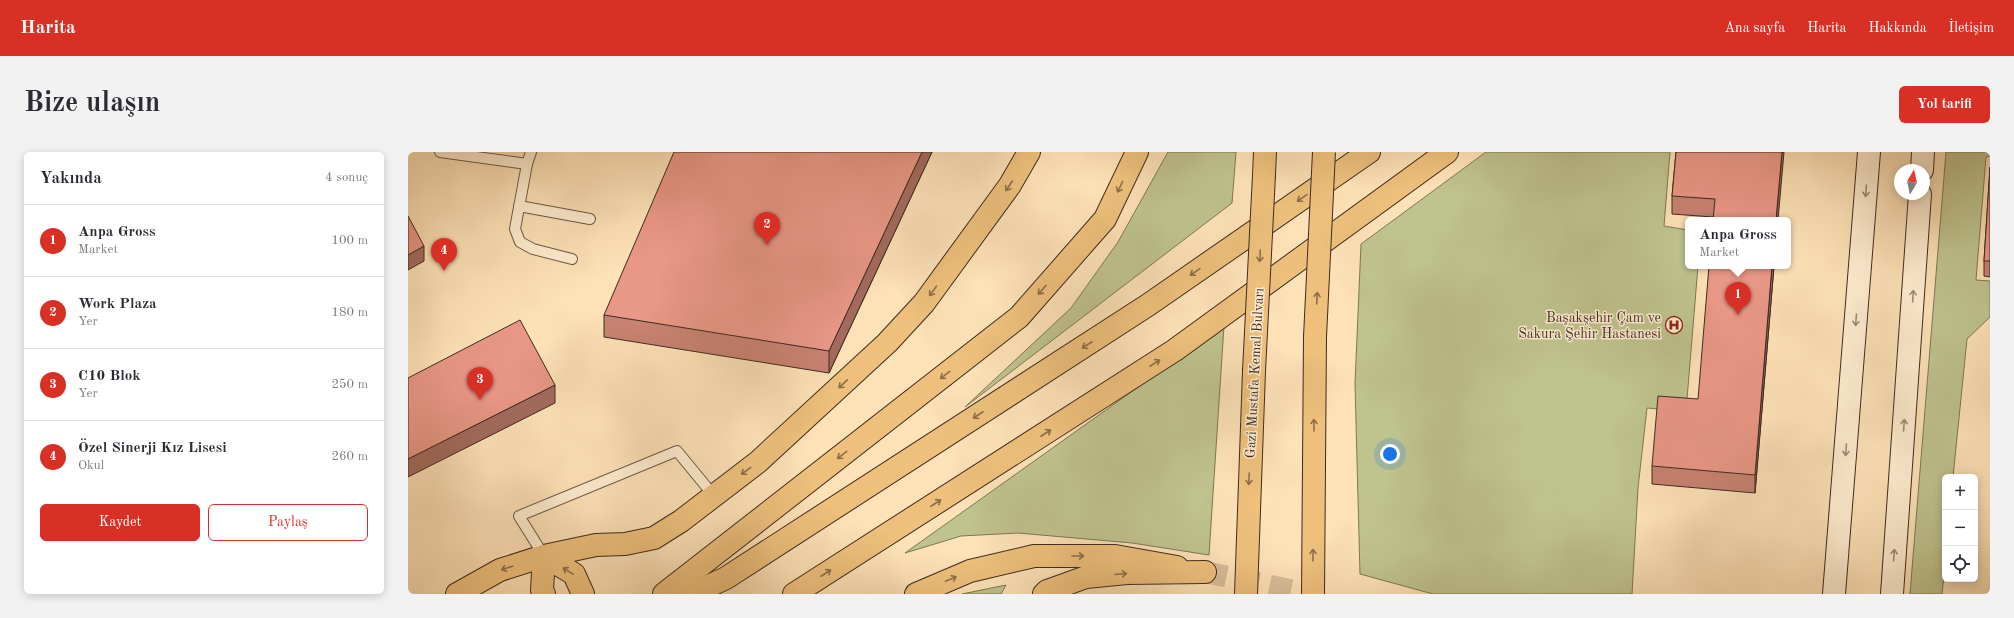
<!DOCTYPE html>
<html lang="tr">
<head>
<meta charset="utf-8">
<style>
	:root { --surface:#fff; --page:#f2f2f3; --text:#2b2b33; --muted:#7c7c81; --line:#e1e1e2; --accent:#d93025 }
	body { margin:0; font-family:"Old Standard TT",serif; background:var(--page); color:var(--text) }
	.controls { position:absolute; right:12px; bottom:12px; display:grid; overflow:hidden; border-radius:6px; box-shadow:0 2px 10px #0003 }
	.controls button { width:36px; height:36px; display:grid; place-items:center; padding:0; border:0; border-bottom:1px solid var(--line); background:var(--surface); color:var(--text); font:20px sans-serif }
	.compass { position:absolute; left:1486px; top:12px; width:36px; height:36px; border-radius:50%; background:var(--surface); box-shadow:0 2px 10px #0003; rotate:9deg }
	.you { position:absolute; left:982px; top:302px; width:14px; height:14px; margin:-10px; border:3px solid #fff; border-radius:50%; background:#1a73e8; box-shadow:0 0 0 6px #1a73e833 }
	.badge { display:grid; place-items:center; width:26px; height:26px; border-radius:50%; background:var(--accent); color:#fff; font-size:13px; font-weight:700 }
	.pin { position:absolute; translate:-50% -33px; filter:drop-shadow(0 1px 2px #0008) }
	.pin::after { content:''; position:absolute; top:21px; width:14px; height:12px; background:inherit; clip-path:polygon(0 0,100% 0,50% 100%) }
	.popup { position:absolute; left:1277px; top:65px; width:106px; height:52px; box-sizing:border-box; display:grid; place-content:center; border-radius:6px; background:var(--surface); filter:drop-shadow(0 1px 3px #0005); font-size:13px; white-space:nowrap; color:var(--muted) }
	.popup b { font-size:15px; color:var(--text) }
	.popup::after { content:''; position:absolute; left:50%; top:100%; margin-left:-8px; border:8px solid transparent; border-top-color:var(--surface) }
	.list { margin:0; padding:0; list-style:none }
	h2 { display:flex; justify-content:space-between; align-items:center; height:52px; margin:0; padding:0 16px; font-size:17px }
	h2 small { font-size:13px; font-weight:400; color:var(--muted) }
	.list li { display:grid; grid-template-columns:26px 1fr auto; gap:12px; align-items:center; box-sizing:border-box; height:72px; padding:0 16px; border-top:1px solid var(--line) }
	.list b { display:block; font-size:15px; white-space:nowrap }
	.list p { margin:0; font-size:13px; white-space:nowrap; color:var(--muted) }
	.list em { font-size:13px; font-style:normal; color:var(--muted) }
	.actions { display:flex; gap:8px; padding:12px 16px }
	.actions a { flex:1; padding:9px 0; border:1px solid var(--accent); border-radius:6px; text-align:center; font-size:14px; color:var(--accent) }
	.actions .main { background:var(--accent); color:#fff }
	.icon { flex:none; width:22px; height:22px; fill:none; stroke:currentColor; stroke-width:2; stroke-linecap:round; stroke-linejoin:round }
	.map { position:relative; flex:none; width:1582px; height:442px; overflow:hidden; border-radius:6px }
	header { display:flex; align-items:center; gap:24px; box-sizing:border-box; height:56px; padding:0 20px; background:var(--accent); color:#fff }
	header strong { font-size:19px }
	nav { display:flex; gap:22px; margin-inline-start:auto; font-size:14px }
	.intro { display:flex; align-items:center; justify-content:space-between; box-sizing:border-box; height:96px; padding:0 24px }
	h1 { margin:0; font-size:28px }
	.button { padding:10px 18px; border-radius:6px; background:var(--accent); color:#fff; font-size:14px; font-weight:700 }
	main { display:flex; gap:24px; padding:0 24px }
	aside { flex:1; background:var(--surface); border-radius:6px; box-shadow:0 2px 10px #0003 }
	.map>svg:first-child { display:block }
	.green { fill:#bfc38e; stroke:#7e7658 }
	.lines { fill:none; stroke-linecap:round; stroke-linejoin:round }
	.primary-tunnel { stroke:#d7bc99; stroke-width:22; stroke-dasharray:22 11; stroke-linecap:butt }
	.lane-casing { stroke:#6e5846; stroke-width:12 }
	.secondary-casing { stroke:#3e2a21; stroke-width:24 }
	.primary-casing { stroke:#3e2a21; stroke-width:24 }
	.highway-casing { stroke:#3e2a21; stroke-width:24 }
	.lane { stroke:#feecd0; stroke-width:10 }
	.secondary { stroke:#feecd0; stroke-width:22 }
	.primary { stroke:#eec07c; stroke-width:22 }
	.highway { stroke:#eec07c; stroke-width:22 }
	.highway-bridge-casing { stroke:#3e2a21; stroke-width:24; stroke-linecap:butt }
	.highway-bridge { stroke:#eec07c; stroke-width:22 }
	.wall { fill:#c88273; stroke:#3e2a21 }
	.shaded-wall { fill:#a36a5e; stroke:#3e2a21 }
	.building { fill:#e99786; stroke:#3e2a21 }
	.oneway { stroke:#8d6e4a }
	.oneway2 { stroke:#9e8b78 }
	.labels { text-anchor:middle; stroke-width:3; stroke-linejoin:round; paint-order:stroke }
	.poi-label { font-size:14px; fill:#3e2a21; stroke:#feecd0; text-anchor:end }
	.street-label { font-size:14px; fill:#3e2a21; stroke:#feecd0 }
</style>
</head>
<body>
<header>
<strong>Harita</strong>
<nav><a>Ana sayfa</a><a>Harita</a><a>Hakkında</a><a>İletişim</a></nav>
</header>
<div class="intro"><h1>Bize ulaşın</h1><a class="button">Yol tarifi</a></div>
<main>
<aside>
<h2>Yakında<small>4 sonuç</small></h2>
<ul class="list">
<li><span class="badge">1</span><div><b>Anpa Gross</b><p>Market</p></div><em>100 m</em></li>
<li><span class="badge">2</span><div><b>Work Plaza</b><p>Yer</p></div><em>180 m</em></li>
<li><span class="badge">3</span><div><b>C10 Blok</b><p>Yer</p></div><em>250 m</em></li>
<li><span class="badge">4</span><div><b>Özel Sinerji Kız Lisesi</b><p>Okul</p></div><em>260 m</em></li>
</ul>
<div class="actions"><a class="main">Kaydet</a><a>Paylaş</a></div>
</aside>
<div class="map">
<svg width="1582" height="442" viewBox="0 0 1582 442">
	<rect width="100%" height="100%" fill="#fde1b7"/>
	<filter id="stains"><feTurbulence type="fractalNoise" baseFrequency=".005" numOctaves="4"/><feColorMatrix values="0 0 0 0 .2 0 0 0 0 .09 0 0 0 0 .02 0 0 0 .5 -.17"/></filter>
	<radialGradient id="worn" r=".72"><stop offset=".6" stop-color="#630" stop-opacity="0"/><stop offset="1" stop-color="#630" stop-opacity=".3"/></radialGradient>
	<!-- green -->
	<g class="green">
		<path d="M760 0H828L824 51 557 255 663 156 710 90Z"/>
		<path d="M1078 0H1262L1256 74 1280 78V114H1290L1278 259 1239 256 1230 336 1224 442H1025L952 422 947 232 953 92Z"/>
		<path d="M1538 0H1582V4L1578 5 1568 128 1582 129V165L1559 187 1545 325H1537V415L1534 442H1502Z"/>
		<path d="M816 174 801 403 724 391 610 381 553 384 497 401Z"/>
		<path d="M598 433 593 442H554Z"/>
	</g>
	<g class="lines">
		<!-- primary-tunnel -->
		<path class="primary-tunnel" d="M797 420 901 442"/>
		<!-- lane casing -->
		<g class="lane-casing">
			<g id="lane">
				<path d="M32 0 119 12 123 0"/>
				<path d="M119 12 107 77 112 90 125 97 164 107"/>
				<path d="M111 54 182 67"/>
				<path d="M136 404 111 364 269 299 306 344"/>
			</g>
		</g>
		<!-- secondary casing -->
		<g class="secondary-casing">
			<g id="secondary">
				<path d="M1514 18 1515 0"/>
				<path d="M1426 442 1461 0"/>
				<path d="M1484 442 1512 42"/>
			</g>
		</g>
		<!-- primary casing -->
		<g class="primary-casing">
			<g id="primary">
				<path d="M136 404 134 438 136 442"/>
				<path d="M49 442 92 418 136 404 166 422 175 442"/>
				<path d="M508 442 562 419 626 404H707L769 415"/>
			</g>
		</g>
		<!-- highway casing -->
		<g class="highway-casing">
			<g id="highway">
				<path d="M856 23 857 0"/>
				<path d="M136 404 188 393 217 392 246 386 273 369 350 310 479 191 516 151 602 33 621 0"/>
				<path d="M256 442 611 165 697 67 729 0"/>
				<path d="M284 442 318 426 740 153 961 0"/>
				<path d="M386 442 767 198 1039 0"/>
				<path d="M636 442 639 439 678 425 719 421 797 420"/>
				<path d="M838 442 846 219"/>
				<path d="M905 442 907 185"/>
			</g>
		</g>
		<!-- lane -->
		<use href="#lane" class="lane"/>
		<!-- secondary -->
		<use href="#secondary" class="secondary"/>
		<!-- primary -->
		<use href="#primary" class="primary"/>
		<!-- highway -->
		<use href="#highway" class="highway"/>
		<!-- highway-bridge casing -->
		<g class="highway-bridge-casing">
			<g id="highway-bridge">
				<path d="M907 185 916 0"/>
				<path d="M846 219 856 23"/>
			</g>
		</g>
		<!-- highway-bridge -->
		<use href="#highway-bridge" class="highway-bridge"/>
	</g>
	<!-- wall -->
	<g class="wall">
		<path d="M524 0 421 221 196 185V163Z"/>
		<path d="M1268 0 1370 68 1305 65 1264 62V44Z"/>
		<path d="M1582 15V125L1576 124V109Z"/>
		<path d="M1366 114 1347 341 1244 332V314L1290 247Z"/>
	</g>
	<!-- shaded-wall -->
	<g class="shaded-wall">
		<path d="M514 0H524L421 221V199Z"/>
		<path d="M1374 0H1376L1370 68H1368Z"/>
		<path d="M16 94V109L0 118V103Z"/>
		<path d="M1364 114H1366L1347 341V323Z"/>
		<path d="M147 233V251L0 325V307Z"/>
	</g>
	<!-- building -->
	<g class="building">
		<path d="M266 0H514L421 199 196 163Z"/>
		<path d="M1268 0H1374L1368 68H1305L1307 47 1264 44Z"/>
		<path d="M1582 15V109H1576Z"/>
		<path d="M0 64 16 94 0 103Z"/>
		<path d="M1301 114H1364L1347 323 1244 314 1250 244 1290 247Z"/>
		<path d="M112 168 147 233 0 307V226Z"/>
	</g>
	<!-- one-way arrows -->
	<defs><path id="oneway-shaft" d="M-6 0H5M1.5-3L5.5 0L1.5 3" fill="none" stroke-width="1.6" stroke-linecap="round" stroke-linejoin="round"/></defs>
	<g class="oneway">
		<use href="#oneway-shaft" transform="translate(601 34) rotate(123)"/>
		<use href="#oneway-shaft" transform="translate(712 35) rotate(115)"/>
		<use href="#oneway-shaft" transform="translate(894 46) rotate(145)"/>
		<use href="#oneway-shaft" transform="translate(852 104) rotate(93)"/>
		<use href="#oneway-shaft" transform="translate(787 120) rotate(145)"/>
		<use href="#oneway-shaft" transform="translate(634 138) rotate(131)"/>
		<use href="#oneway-shaft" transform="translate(525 139) rotate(126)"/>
		<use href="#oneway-shaft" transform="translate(909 146) rotate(-87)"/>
		<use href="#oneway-shaft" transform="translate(679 193) rotate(147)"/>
		<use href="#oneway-shaft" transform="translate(747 211) rotate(-33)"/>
		<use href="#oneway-shaft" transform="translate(537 223) rotate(142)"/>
		<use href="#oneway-shaft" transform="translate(435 232) rotate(137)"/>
		<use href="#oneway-shaft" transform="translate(570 263) rotate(147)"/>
		<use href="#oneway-shaft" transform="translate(906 273) rotate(-90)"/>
		<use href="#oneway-shaft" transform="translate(638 281) rotate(-33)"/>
		<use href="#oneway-shaft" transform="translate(434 303) rotate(142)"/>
		<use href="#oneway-shaft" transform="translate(338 319) rotate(143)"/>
		<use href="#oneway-shaft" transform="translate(841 327) rotate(92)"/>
		<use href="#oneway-shaft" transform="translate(528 351) rotate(-33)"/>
		<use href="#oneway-shaft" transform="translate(905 403) rotate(-90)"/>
		<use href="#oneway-shaft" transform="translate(670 404)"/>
		<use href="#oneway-shaft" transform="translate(99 416) rotate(162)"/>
		<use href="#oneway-shaft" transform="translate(160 419) rotate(-148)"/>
		<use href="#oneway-shaft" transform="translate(418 421) rotate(-33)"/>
		<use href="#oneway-shaft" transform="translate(713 422) rotate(-5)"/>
		<use href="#oneway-shaft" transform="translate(543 427) rotate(-23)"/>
	</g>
	<g class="oneway2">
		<use href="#oneway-shaft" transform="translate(1458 39) rotate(94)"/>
		<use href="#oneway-shaft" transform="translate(1505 144) rotate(-86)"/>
		<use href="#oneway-shaft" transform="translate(1448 168) rotate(94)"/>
		<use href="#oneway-shaft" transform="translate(1496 273) rotate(-86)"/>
		<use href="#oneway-shaft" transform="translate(1438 298) rotate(94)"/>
		<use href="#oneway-shaft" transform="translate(1486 403) rotate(-86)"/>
	</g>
	<!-- icons -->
	<defs>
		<g id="hospital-ring" transform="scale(0.9)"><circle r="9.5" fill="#feecd0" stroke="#8f2418" stroke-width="1.5"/><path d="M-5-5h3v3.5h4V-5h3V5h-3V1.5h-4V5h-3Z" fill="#8f2418"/></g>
	</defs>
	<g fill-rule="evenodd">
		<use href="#hospital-ring" x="1266" y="173"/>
	</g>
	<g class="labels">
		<!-- poi labels -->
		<g class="poi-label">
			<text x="1253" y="170">Başakşehir Çam ve<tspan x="1253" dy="16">Sakura Şehir Hastanesi</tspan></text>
		</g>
		<!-- street labels -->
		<g class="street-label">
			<text transform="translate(846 221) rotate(-87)" y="5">Gazi Mustafa Kemal Bulvarı</text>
		</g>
	</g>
	<rect width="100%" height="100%" filter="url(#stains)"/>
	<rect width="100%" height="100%" fill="url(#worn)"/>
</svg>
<div class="controls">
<button>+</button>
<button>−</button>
<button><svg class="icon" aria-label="locate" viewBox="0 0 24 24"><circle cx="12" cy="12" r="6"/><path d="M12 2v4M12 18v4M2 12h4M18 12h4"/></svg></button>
</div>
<svg class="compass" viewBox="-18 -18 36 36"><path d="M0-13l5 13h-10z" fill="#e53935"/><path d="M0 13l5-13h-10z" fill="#7c7c81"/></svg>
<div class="you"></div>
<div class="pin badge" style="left:1330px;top:163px">1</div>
<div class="popup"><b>Anpa Gross</b>Market</div>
<div class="pin badge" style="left:359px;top:93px">2</div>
<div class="pin badge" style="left:72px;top:248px">3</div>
<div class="pin badge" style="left:36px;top:119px">4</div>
</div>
</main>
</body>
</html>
